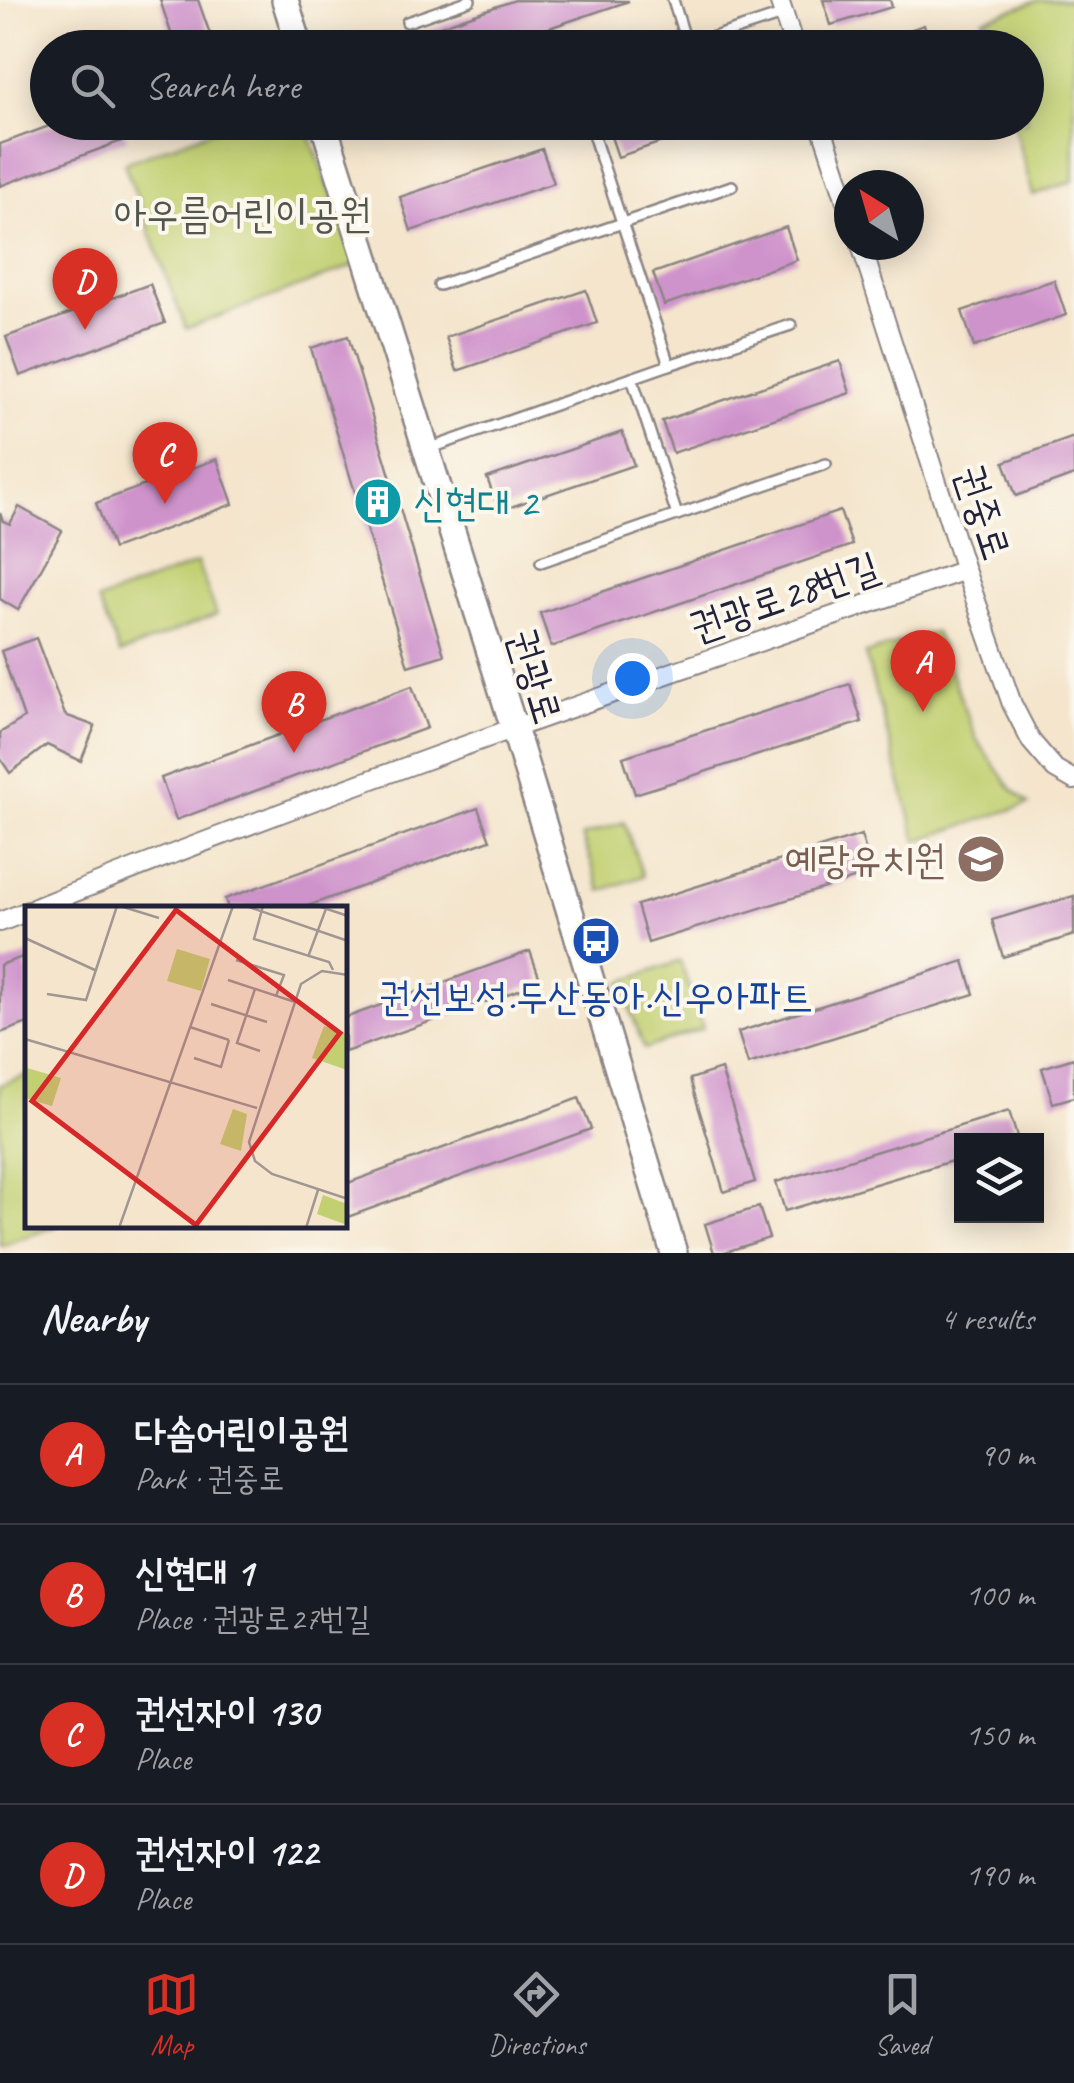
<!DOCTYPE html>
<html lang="en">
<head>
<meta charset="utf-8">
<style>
	:root { --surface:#171b24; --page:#20242c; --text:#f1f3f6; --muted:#9ea1a6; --line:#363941; --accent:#d93025 }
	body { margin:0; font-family:Caveat,"Poor Story",sans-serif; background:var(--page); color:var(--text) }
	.controls { position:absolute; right:30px; bottom:30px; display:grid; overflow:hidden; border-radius:0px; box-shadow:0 5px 25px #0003 }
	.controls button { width:90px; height:90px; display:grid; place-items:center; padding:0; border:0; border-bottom:2px solid var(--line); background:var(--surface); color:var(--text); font:50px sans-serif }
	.compass { position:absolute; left:834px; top:170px; width:90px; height:90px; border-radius:50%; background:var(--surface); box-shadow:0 5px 25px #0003; rotate:323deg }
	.you { position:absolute; left:632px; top:678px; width:35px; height:35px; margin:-25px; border:8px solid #fff; border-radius:50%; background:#1a73e8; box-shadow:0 0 0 15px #1a73e833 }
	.badge { display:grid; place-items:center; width:65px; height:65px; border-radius:50%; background:var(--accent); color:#fff; font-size:32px; font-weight:700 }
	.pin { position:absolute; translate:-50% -82px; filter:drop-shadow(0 2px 5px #0008) }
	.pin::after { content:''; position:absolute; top:52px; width:35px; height:30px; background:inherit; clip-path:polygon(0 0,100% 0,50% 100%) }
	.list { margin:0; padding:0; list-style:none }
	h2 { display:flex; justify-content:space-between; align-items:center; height:130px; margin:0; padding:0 40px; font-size:42px }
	h2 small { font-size:32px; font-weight:400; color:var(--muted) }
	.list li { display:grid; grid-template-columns:65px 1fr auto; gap:30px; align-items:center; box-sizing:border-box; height:140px; padding:0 40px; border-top:2px solid var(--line) }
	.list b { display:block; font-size:38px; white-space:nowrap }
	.list p { margin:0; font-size:32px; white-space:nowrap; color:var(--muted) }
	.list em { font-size:32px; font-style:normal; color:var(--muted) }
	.icon { flex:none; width:55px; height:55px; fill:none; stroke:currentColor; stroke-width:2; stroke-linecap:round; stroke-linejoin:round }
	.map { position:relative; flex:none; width:1074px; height:1253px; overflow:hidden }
	.search { position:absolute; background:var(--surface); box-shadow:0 5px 25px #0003; left:30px; right:30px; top:30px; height:110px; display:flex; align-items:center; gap:25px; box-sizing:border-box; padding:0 35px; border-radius:55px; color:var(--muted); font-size:38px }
	.sheet { height:690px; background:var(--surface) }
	nav { display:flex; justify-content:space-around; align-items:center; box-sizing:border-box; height:140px; border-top:2px solid var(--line); background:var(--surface); font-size:28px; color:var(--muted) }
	nav a { display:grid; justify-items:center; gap:5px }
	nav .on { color:var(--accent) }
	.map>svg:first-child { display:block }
	.green { fill:#c2d072; stroke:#727956; stroke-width:2.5 }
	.building { fill:#cf93cc }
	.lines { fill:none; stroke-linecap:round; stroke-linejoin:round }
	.lane-casing { stroke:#8b8484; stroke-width:14 }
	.street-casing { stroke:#8b8484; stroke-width:22 }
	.secondary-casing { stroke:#8b8484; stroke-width:30 }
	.lane { stroke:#fff; stroke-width:9 }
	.street { stroke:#fff; stroke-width:18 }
	.secondary { stroke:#fff; stroke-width:25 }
	.labels { text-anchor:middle; stroke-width:8; stroke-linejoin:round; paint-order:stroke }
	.park-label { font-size:40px; fill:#52564c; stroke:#fbf7ec }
	.culture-label { font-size:40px; fill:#0d838f; stroke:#fbf7ec; text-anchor:start }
	.street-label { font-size:40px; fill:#22223b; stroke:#fbf7ec }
	.education-label { font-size:40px; fill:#785e54; stroke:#fbf7ec; text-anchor:end }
	.transit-label { font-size:40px; fill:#164399; stroke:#fbf7ec }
	.inset-road { fill:none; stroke:#a09792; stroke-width:2.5 }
	.view { fill:#d62828; fill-opacity:0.15; stroke:#d62828; stroke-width:5 }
	.inset-edge { fill:none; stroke:#22223b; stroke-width:5 }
</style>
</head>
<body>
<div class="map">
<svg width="1074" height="1253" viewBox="0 0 1074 1253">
	<rect width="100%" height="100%" fill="#fbf7ec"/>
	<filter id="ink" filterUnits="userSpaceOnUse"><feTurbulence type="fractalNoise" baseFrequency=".01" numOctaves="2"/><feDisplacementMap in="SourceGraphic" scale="20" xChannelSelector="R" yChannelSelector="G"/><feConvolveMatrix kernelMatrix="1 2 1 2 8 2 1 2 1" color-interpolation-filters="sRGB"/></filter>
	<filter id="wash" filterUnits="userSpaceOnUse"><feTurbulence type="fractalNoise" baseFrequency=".0048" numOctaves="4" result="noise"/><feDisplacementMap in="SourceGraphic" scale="40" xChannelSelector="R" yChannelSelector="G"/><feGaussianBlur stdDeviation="2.25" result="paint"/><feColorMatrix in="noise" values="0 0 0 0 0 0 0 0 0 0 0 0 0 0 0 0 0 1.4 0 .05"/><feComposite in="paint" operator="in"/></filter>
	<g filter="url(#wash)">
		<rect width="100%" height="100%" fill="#f4e5cc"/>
		<!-- green -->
		<g class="green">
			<path d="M1040 0H1074V181L1033 195 1013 123 1026 122V48L991 47 983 19Z"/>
			<path d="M232 123H305L358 264 186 329 124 163Z"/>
			<path d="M197 563 217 614 120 654 98 601Z"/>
			<path d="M935 632 977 740 1011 788 1029 804 917 841 865 654Z"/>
			<path d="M624 822 643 876 601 891 582 836Z"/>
			<path d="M680 961 703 1028 644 1049 621 982Z"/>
			<path d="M27 1075 28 1226H56L0 1246V1085Z"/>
		</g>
		<g id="blocks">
			<!-- building -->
			<g class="building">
				<path d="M160 0H198L215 48H176Z"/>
				<path d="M515 0 629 1 490 48H377Z"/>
				<path d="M823 0H890L892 7 831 25Z"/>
				<path d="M924 25 931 48H859V47Z"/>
				<path d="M60 122H121L127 139 0 186V144Z"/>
				<path d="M614 122H717V123L618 157 607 125Z"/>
				<path d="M542 149 554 183 411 231 400 197Z"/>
				<path d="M786 227 797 260 664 305 653 273Z"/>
				<path d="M1054 280 1066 315 974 347 962 311Z"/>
				<path d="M150 284 165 323 20 376 6 337Z"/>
				<path d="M586 290 597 323 457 371 446 337Z"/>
				<path d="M348 336 444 655 408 666 311 348Z"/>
				<path d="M840 361 850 393 673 453 662 421Z"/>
				<path d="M622 432 634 465 499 511 487 478Z"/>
				<path d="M1074 437V475L1016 496 1004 462Z"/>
				<path d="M217 459 233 504 113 549 96 503Z"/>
				<path d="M19 507 62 531 18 610 0 599V513L3 521 10 524Z"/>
				<path d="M840 511 852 545 551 647 540 613Z"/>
				<path d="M36 638 65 715 95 726 81 761 47 745 10 773 0 758V733L24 718 1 651Z"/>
				<path d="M850 684 862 722 635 794 623 757Z"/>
				<path d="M412 686 427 728 176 820 161 778Z"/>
				<path d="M478 808 490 840 302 908H228L225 899Z"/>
				<path d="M861 835 873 873 648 943 637 905Z"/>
				<path d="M1074 896V935L1003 957 992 920Z"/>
				<path d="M530 951 541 982 345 1052V1018Z"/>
				<path d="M28 955V1023L0 1033V965Z"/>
				<path d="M964 961 974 994 748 1064 738 1032Z"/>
				<path d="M1074 1058V1097L1053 1103 1042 1068Z"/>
				<path d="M721 1069 755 1182 724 1192 690 1079Z"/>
				<path d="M579 1098 591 1129 345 1218V1184Z"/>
				<path d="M1009 1111 1018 1140H962V1158L785 1211 776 1182Z"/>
				<path d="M759 1207 769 1238 722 1253H714L705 1224Z"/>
			</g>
		</g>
	</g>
	<g filter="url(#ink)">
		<use href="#blocks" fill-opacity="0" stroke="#8b8484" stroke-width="2.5"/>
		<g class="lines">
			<!-- lane casing -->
			<g class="lane-casing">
				<g id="lane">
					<path d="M673 0 687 45"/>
					<path d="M407 22 470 0"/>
					<path d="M680 48 785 14"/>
					<path d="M589 122 669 365 791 325"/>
					<path d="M435 131 459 122"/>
					<path d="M439 285 732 186"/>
					<path d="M431 448 669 365"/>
					<path d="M677 515 826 464"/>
					<path d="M541 562 677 515 632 378"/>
				</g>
			</g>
			<!-- street casing -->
			<g class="street-casing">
				<g id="street">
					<path d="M779 0 795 48"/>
					<path d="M820 122 849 210"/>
					<path d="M861 245 965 570 1012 704 1031 741 1055 769 1074 780"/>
					<path d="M35 908C341 785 654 679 965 570"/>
					<path d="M0 922 28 911"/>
				</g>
			</g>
			<!-- secondary casing -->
			<g class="secondary-casing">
				<g id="secondary">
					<path d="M285 0 300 48"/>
					<path d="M323 122 514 728 674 1253"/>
				</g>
			</g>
			<!-- lane -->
			<use href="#lane" class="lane"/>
			<!-- street -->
			<use href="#street" class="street"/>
			<!-- secondary -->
			<use href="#secondary" class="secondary"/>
		</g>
	</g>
	<!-- icons -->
	<defs>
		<g id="building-disc" transform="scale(2.5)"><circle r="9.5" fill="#0f9aa8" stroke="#fbf7ec"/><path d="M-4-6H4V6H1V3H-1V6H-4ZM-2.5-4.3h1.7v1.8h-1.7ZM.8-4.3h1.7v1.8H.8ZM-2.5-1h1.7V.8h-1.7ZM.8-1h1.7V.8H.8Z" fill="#fff"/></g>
		<g id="school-disc" transform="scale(2.5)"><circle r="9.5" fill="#8d6e63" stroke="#fbf7ec"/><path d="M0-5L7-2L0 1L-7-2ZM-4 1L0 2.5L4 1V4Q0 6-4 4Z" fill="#fff"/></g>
		<g id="bus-disc" transform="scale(2.5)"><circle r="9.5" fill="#1a4fb4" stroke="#fbf7ec"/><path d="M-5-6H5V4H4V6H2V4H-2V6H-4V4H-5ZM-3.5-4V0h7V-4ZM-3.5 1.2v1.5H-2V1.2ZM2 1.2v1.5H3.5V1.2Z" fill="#fff"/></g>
	</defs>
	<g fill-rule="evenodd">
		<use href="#building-disc" x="378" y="502"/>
		<use href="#school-disc" x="981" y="859"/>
		<use href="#bus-disc" x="596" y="941"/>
	</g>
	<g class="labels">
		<!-- park labels -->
		<g class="park-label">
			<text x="243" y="227">아우름어린이공원</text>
		</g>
		<!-- culture labels -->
		<g class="culture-label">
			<text x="413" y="516">신현대 2</text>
		</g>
		<!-- street labels -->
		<g class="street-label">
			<text transform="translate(984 512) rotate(72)" y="14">권중로</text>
			<text transform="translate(784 596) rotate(-19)" y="14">권광로28번길</text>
			<text transform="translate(536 676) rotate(73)" y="14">권광로</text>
		</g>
		<!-- education labels -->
		<g class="education-label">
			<text x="946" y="873">예랑유치원</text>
		</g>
		<!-- transit labels -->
		<g class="transit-label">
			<text x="596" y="1010">권선보성.두산동아.신우아파트</text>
		</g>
	</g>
	<!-- overview -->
	<g transform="translate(25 906)">
		<rect width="322" height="322" fill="#f4e5cc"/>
		<path d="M152 43 185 53 176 85 142 75ZM299 120 322 128V164L287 152ZM2 162 36 172 27 200 0 192ZM208 203 222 208 216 245 195 238ZM298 289 322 298V319L292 308Z" fill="#c2d072"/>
		<path class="inset-road" d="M95 0 134 12M221 0 323 35M238 0 229 33 304 56 308 64M293 0 323 10M0 32 72 65M283 51 302 0M211 54 259 69 251 90M323 69 297 65 276 78 224 236 230 255 247 268 323 293M203 74 270 96M230 83 212 137 235 145M22 88 61 94 92 0M186 98 242 116M165 121 204 134M0 133 232 202M169 152 196 161 204 134M94 322 208 0M281 322 293 284"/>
		<path class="view" d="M151 4 315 127 171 319 7 195Z"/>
		<rect width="322" height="322" class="inset-edge"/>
	</g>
</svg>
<div class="controls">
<button><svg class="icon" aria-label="layers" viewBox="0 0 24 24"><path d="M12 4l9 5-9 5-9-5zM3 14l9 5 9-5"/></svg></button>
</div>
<svg class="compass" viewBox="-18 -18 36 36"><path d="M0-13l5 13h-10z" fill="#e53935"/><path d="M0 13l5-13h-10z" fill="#9ea1a6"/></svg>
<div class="you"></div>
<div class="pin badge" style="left:923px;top:712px">A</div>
<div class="pin badge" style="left:294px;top:753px">B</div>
<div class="pin badge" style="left:165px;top:504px">C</div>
<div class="pin badge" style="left:85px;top:330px">D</div>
<div class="search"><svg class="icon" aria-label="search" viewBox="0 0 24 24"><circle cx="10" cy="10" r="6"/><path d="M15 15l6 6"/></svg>Search here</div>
</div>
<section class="sheet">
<h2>Nearby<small>4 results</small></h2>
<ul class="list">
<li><span class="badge">A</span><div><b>다솜어린이공원</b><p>Park · 권중로</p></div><em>90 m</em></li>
<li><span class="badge">B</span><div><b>신현대 1</b><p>Place · 권광로27번길</p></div><em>100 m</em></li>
<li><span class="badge">C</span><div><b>권선자이 130</b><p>Place</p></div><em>150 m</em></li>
<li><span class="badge">D</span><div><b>권선자이 122</b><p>Place</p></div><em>190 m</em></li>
</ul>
</section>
<nav>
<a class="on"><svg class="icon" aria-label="map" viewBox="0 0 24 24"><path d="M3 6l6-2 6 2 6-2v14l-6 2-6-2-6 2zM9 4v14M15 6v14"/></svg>Map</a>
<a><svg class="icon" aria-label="directions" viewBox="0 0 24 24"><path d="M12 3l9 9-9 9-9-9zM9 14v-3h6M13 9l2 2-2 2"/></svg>Directions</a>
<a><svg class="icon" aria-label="saved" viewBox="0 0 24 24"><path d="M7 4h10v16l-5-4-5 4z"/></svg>Saved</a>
</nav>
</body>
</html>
